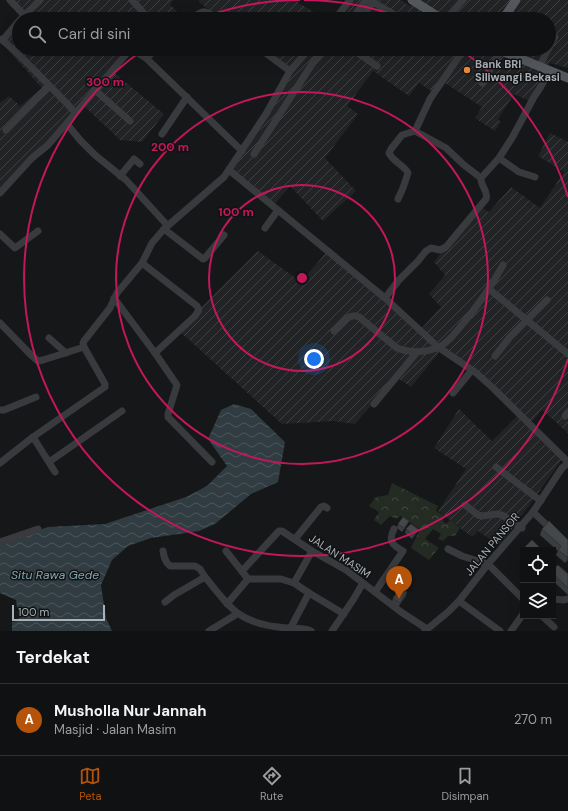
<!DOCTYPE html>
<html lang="id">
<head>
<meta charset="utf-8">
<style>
	:root { --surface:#101112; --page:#1e1f20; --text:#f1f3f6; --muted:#9c9d9f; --line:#303132; --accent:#b45309 }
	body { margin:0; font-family:"DM Sans",sans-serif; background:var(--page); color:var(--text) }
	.controls { position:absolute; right:12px; bottom:12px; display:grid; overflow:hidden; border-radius:0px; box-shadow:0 4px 16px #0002 }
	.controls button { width:36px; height:36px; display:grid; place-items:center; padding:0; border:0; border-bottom:1px solid var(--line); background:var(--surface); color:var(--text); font:20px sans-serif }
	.scale { position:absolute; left:12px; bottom:10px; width:93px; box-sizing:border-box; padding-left:4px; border:2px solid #a9b1b8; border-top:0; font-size:11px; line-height:14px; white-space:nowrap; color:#a9b1b8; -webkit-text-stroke:3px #111213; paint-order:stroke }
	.you { position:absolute; left:314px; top:359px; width:14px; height:14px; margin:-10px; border:3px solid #fff; border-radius:50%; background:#1a73e8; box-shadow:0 0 0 6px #1a73e833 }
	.badge { display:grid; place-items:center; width:26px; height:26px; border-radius:50%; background:var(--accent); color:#fff; font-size:13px; font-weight:700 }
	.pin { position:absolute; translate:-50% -33px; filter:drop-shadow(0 1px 2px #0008) }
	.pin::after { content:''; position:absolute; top:21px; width:14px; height:12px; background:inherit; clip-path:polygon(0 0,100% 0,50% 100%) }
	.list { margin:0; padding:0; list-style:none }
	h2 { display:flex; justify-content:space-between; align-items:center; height:52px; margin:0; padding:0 16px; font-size:17px }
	h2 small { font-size:13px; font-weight:400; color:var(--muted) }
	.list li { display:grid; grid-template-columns:26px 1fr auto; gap:12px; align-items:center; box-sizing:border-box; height:72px; padding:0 16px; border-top:1px solid var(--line) }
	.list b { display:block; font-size:15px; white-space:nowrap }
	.list p { margin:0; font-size:13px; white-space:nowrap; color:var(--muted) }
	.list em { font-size:13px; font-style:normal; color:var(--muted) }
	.icon { flex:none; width:22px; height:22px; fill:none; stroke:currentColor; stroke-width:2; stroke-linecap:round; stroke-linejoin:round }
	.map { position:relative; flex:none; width:568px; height:631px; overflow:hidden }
	.search { position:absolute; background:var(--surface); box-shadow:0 4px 16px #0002; left:12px; right:12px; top:12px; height:44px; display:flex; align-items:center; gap:10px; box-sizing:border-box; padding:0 14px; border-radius:22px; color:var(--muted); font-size:15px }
	.sheet { height:124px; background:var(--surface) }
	nav { display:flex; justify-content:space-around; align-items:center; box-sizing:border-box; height:56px; border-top:1px solid var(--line); background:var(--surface); font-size:11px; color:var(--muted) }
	nav a { display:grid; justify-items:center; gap:2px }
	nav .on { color:var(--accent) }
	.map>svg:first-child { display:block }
	.industrial { fill:url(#industrial-furrows) }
	.forest { fill:url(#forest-crowns) }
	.water { fill:url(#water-waves) }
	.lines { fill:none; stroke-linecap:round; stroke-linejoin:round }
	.minor { stroke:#383a3d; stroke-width:7 }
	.major { stroke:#54575c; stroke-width:9 }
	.wall { fill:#3b3e40 }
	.shaded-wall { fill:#303234 }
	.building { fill:#45484b; stroke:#303234 }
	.ring { fill:none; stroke:#c2185b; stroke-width:2 }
	.poi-dot { fill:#ea8a3c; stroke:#111213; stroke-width:1.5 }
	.labels { text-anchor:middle; stroke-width:3; stroke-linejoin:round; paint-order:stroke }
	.poi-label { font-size:11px; font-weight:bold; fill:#a9b1b8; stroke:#111213; text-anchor:start }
	.street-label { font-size:11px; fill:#a9b1b8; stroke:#111213 }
	.water-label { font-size:12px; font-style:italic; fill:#81a5b1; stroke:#111213 }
	.centre { fill:#c2185b; stroke:#111213; stroke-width:2 }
	.ring-label { font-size:12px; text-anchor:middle; font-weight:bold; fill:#c2185b; stroke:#111213; stroke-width:3; stroke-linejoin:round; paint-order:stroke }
</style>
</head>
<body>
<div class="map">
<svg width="568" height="631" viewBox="0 0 568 631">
	<defs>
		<pattern id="industrial-furrows" width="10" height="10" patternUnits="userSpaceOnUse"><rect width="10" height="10" fill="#222325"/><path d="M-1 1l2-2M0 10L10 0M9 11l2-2" fill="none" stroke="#3f4143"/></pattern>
		<pattern id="forest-crowns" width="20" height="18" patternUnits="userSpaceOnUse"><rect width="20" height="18" fill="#232b23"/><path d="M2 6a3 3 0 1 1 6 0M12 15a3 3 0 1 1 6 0" fill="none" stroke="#404741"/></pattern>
		<pattern id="water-waves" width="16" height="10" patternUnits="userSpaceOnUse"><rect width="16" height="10" fill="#303c41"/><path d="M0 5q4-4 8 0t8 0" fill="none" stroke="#4b565a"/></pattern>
	</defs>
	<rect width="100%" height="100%" fill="#161718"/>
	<!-- industrial -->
	<g class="industrial">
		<path d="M6 0H173L170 5 177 11 171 19H19V49H156H128L112 71 164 114 142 142 120 140 84 106 0 195V103L9 96 20 106 42 88 0 41V37L20 15Z"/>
		<path d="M200 0H298L297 2 326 19H220L199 2Z"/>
		<path d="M347 0H401L410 6 415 0H568V68L550 63 530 101 514 94 498 119 501 122 495 131 475 118 482 107 442 81 433 92 419 83 409 96 373 71 347 106 358 114 325 158 356 191 323 221 290 186 274 205 229 171 263 126 294 71 261 49H549V19H333Z"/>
		<path d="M550 133 568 142V433L542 410 530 424 563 458 500 546 478 531 472 537 438 511 466 469 434 448 459 409 492 441 519 414 443 348 411 387 396 377 355 424 334 421 282 424 178 330 258 251 301 282 330 248 422 328 441 307 429 294 445 275 434 262 479 205 489 212 511 187 540 208 564 172 538 156Z"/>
	</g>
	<!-- forest -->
	<path class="forest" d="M392 483 438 506 436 511 443 515V521L446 524 450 520 460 528 455 536H448L443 541 438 539 441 534 433 529 425 539 439 548 429 560 411 548 420 529 401 516 396 519 390 516 381 525 374 520 379 512 369 506 376 497 388 495Z"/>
	<!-- water -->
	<path class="water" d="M234 404 251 409 285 442 278 482 251 494 215 524 199 531 151 538 128 546 112 560 101 585 106 618 112 631H12V622L19 621 16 600 0 593V544L48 527 105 524 186 497 207 486 227 466 208 439 221 410Z"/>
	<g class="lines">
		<!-- minor -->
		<g class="minor">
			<path d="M10 0 24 15"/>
			<path d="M132 0 149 19"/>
			<path d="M21 19 40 0"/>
			<path d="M192 19C203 9 206 10 218 19"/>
			<path d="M335 19 350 0"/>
			<path d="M352 19 366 0"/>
			<path d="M360 19 373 2 395 15V17L394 19"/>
			<path d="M446 19 463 0"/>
			<path d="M0 39C9 42 64 101 75 112"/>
			<path d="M3 40 19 21"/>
			<path d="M549 48 555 37"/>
			<path d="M260 49 290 71"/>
			<path d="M352 49 377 66"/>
			<path d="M146 58 242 151"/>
			<path d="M540 66 548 49"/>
			<path d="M482 83 501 51"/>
			<path d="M95 90 130 121"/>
			<path d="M67 124 80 140 95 155 126 180 167 225"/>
			<path d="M6 130 49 86"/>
			<path d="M415 131 430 99 464 49"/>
			<path d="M162 134 187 97"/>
			<path d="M254 154 314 61 327 49"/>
			<path d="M499 158 519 172 535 177"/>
			<path d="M229 170 385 298 438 347 475 372 493 388 568 462"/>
			<path d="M120 176 134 159 140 164"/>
			<path d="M0 193 32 158 48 145 128 52 129 50 136 52 146 58 157 49"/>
			<path d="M398 199 403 188 408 173C404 165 393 162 389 153L391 149 402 135 415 131 446 148 464 165 481 178"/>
			<path d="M265 228 278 210"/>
			<path d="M164 229 203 259 205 258 224 235"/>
			<path d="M0 234 15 248 38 231"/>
			<path d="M142 263 197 306 199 310 195 316 155 353"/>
			<path d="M489 289 568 354"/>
			<path d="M114 298 155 353 177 385 168 414V417L212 462"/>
			<path d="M385 298 399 280 418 261 426 251 431 248 440 250 446 247 486 199C489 191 480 186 481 178L499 158 512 138 534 97 540 88 550 70"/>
			<path d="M0 323 31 355 38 361 43 360 84 347"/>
			<path d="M334 331C341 324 349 312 359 317L397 348C410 353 426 353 439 347 448 343 455 333 461 326 477 307 491 287 503 265"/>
			<path d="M49 338 66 353"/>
			<path d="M495 356 510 337 547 300"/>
			<path d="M453 393 472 370"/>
			<path d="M374 404 417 352"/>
			<path d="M0 410H4L36 397"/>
			<path d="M565 416 568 412"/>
			<path d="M33 437 55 472"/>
			<path d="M49 462 122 411"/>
			<path d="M0 463 33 437 105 387V384L84 347 83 343 84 341 110 308 117 293 142 263 152 243 164 229 224 177 266 114 290 71 309 49"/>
			<path d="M496 467 541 501"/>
			<path d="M465 505 478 515 482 516 497 514 502 515 522 528"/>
			<path d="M533 512 552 530"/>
			<path d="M295 539 321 507 324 506 327 508"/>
			<path d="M0 542 38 529"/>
			<path d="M448 549 462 556 488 564 523 599"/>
			<path d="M163 551C164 557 165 562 170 566H195L200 569 205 577"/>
			<path d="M226 551 248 579 227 604"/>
			<path d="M242 571 279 531H282L312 551 346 570 401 612 427 629"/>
			<path d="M248 579H281L294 583 309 593 344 614"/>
			<path d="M294 583 312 551"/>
			<path d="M375 592 403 551C392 545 388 541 394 529"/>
			<path d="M553 599 563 600 568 599"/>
			<path d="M459 601 500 631"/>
			<path d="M165 602 174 595 205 577C230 607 237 622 278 627 288 629 302 627 311 631"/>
			<path d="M542 616 554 627"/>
			<path d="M290 629 309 593"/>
			<path d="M209 631 237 614"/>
			<path d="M332 631 353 600 363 583"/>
			<path d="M425 631 448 612 459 601 488 564 533 512 562 468 568 463"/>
			<path d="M511 631 523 614"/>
		</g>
		<!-- major -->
		<g class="major">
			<path d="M412 0 442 19"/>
			<path d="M503 19 516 0"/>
			<path d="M497 49 568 78"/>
		</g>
	</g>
	<!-- wall -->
	<g class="wall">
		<path d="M409 521 407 525 402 532 397 528 398 524Z"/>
		<path d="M406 529H418L417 532 412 539 405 533Z"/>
		<path d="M542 529 568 540V560L565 563 556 555 558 551 540 535Z"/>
		<path d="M553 570 568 574V595L553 581Z"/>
		<path d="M406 596 398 607 392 602 393 598Z"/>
	</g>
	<!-- shaded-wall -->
	<g class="shaded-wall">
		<path d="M409 521 407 525 402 532 404 528Z"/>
		<path d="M418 529 417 532 412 539 414 535Z"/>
		<path d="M568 556V560L565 563 567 557Z"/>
		<path d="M407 592 406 596 398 607 400 603Z"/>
	</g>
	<!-- building -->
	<g class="building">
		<path d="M403 517 409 521 404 528 398 524Z"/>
		<path d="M549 521 568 540V556L567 557 558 550 561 546 542 529Z"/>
		<path d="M411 524 418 529 414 535 406 529Z"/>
		<path d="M532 540 542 550H528L525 547Z"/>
		<path d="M558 565 568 574V588L553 574V570Z"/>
		<path d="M400 588 407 592 400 603 393 598Z"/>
	</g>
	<!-- distance rings -->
	<g class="ring">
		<circle cx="302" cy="278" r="93"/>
		<circle cx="302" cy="278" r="186"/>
		<path d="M568 359A278 278 0 1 1 143 50M202 18A278 278 0 0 1 300 0M304 0A278 278 0 0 1 402 18M461 50A278 278 0 0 1 568 197"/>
	</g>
	<!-- markers -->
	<circle class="poi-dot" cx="467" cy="70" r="4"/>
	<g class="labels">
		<!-- poi labels -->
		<g class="poi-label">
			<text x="475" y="68">Bank BRI<tspan x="475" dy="13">Siliwangi Bekasi</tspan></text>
		</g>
		<!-- street labels -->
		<g class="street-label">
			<text transform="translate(492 544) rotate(-50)" y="4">JALAN PANSOR</text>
			<text transform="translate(340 556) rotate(33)" y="4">JALAN MASIM</text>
		</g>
		<!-- water labels -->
		<g class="water-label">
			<text x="55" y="579">Situ Rawa Gede</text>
		</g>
	</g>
	<circle cx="302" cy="278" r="6" class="centre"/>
	<g class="ring-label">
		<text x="105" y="86">300 m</text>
		<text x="170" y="151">200 m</text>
		<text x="236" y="216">100 m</text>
	</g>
</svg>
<div class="controls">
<button><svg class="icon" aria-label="locate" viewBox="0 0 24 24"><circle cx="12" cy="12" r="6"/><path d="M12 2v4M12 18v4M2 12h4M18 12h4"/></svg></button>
<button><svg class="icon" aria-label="layers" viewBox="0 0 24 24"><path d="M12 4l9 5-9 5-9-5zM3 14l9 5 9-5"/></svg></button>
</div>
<div class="scale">100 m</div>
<div class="you"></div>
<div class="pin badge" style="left:399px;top:599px">A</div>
<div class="search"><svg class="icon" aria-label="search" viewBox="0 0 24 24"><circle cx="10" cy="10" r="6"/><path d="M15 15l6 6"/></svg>Cari di sini</div>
</div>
<section class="sheet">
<h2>Terdekat<small></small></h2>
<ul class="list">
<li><span class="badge">A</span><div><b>Musholla Nur Jannah</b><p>Masjid · Jalan Masim</p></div><em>270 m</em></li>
</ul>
</section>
<nav>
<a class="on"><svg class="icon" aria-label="map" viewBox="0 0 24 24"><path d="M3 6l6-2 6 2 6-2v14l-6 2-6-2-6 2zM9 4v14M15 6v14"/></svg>Peta</a>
<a><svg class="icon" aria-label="directions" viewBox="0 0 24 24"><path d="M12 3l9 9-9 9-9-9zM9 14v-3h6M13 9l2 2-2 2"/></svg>Rute</a>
<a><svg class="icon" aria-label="saved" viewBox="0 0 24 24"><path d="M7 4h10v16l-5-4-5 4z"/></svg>Disimpan</a>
</nav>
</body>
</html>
